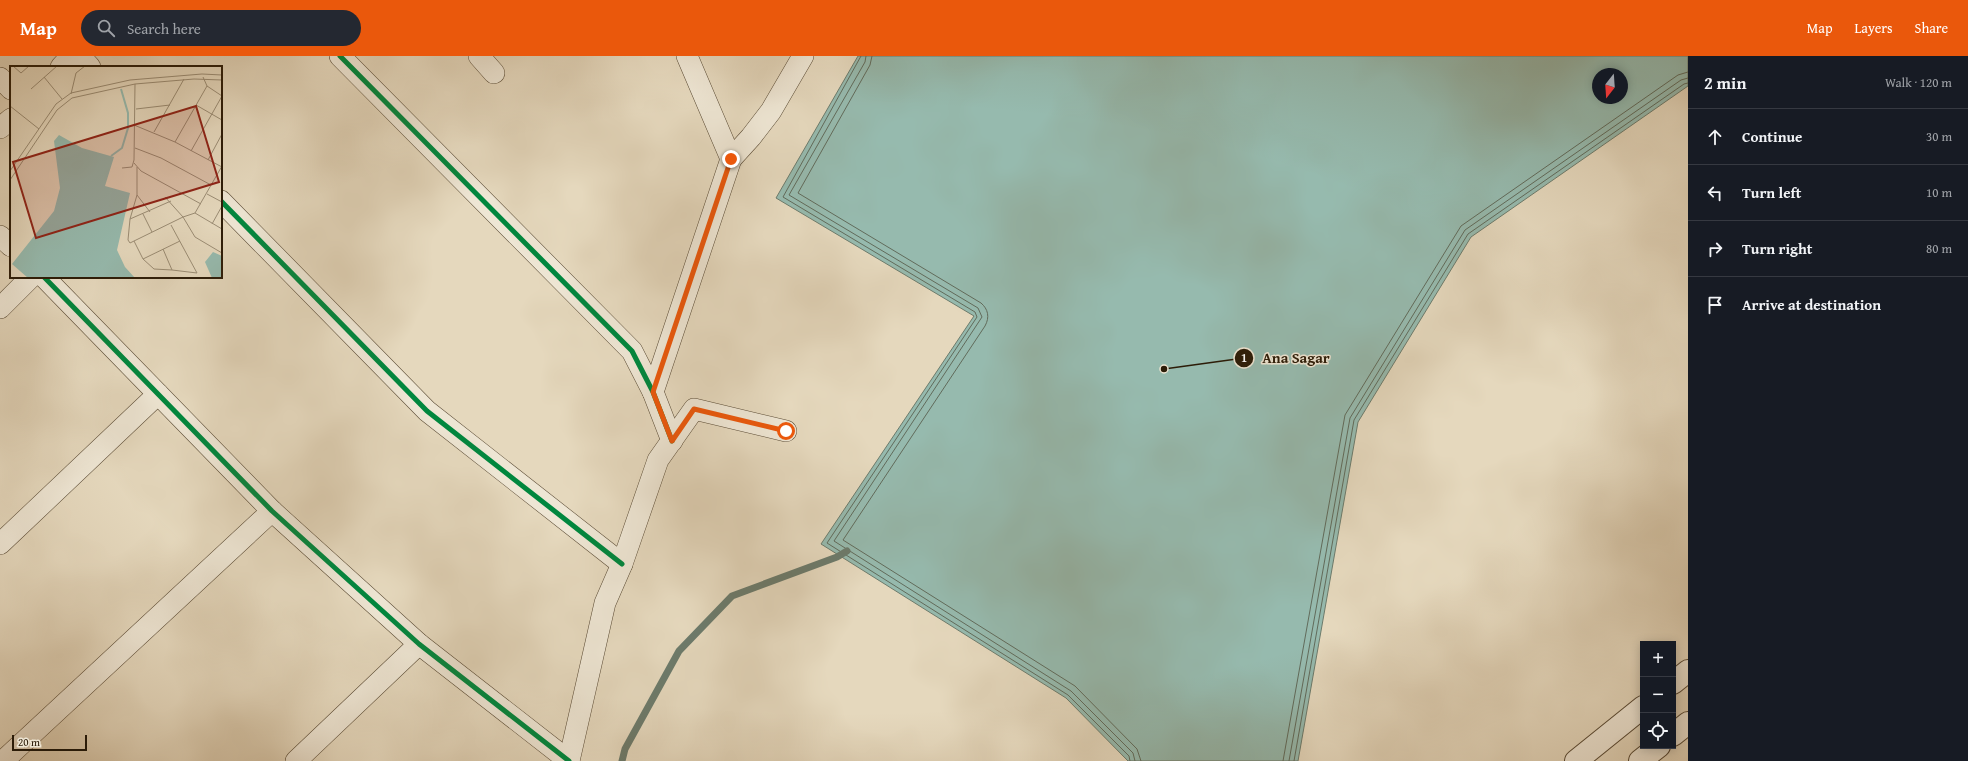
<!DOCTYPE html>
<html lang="en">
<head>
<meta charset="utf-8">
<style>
	:root { --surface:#171b24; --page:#242831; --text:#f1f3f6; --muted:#9ea1a6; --line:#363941; --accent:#ea580c }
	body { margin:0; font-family:"Gentium Book Plus",serif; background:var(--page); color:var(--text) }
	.controls { position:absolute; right:12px; bottom:12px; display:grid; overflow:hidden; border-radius:0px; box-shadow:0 2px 10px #0003 }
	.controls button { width:36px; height:36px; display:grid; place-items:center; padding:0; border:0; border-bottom:1px solid var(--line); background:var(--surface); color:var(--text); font:20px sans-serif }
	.compass { position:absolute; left:1592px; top:12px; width:36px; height:36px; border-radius:50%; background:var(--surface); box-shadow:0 2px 10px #0003; rotate:197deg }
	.scale { position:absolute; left:12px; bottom:10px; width:75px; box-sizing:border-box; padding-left:4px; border:2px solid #2c1c08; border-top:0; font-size:11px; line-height:14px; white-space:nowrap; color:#2c1c08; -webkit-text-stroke:3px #eee6d4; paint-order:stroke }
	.stop { position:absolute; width:12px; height:12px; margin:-9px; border:3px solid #ea580c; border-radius:50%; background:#fff }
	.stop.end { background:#ea580c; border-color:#fff; box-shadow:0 1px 4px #0008 }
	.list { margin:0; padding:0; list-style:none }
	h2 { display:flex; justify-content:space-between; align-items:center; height:52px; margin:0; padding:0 16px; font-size:17px }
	h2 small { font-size:13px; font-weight:400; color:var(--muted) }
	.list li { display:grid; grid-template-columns:26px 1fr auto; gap:12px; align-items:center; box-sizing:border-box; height:56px; padding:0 16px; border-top:1px solid var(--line) }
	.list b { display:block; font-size:15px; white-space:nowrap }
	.list em { font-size:13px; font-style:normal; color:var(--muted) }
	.icon { flex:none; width:22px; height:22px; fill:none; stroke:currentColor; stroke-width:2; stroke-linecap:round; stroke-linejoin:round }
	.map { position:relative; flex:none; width:1688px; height:705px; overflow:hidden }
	header { display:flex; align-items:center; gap:24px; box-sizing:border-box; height:56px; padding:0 20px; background:var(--accent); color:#fff }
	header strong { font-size:19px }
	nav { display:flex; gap:22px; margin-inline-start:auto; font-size:14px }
	.search { width:280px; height:36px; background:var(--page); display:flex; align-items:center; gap:10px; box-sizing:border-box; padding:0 14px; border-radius:22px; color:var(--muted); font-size:15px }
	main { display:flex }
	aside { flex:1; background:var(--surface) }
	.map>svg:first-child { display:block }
	.water { fill:#96baae; stroke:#6c7b6c; fill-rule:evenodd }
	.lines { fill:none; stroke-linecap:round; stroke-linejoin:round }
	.shore { stroke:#616b5b; stroke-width:1 }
	.stream { stroke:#6c7b6c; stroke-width:7 }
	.minor-casing { stroke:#5a4b35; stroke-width:22 }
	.tertiary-casing { stroke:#5a4b35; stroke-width:24 }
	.minor { stroke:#eee6d4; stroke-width:21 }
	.tertiary { stroke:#eee6d4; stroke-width:22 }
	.cycleway-casing { stroke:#eee6d4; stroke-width:8 }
	.cycleway { stroke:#00873e; stroke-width:5 }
	.route { stroke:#ea580c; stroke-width:5 }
	.inset-river { fill:none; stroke:#96baae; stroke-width:2 }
	.inset-road { fill:none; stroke:#9b8d75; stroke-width:1 }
	.view { fill:#8f2418; fill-opacity:0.15; stroke:#8f2418; stroke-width:2 }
	.inset-edge { fill:none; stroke:#2c1c08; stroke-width:2 }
	.leader { fill:none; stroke:#2c1c08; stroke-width:1.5 }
	.callout-dot { fill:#2c1c08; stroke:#eee6d4; stroke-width:1.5 }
	.mark-label { font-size:12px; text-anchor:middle; font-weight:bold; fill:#fff }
	.callout-label { font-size:15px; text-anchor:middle; font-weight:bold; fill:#2c1c08; stroke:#eee6d4; stroke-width:3; stroke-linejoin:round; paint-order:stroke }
</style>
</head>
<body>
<header>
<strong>Map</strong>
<div class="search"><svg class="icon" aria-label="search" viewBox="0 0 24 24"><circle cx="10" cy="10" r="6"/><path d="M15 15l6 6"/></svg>Search here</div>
<nav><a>Map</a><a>Layers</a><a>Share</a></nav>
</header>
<main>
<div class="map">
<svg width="1688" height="705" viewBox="0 0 1688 705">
	<rect width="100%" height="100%" fill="#e5d8bd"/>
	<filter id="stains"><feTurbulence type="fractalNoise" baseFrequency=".005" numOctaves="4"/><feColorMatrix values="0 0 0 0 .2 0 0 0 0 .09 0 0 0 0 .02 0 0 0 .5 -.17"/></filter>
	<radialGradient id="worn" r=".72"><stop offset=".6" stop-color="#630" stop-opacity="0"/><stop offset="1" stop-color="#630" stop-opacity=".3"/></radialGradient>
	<!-- water -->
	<path class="water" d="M858 0H1688V30L1471 181 1358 366 1298 705H1128L1066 642 821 488 974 260 776 142ZM1598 18H1622V42H1598Z"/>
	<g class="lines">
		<!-- shore -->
		<g class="shore">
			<path d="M861 0 783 141 975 256 977 261 827 487 1068 639 1129 700 1130 705"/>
			<path d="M866 0 865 6 789 139 978 252 982 261 834 485 1071 635 1133 697 1135 705"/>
			<path d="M872 0 870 9 798 137 981 247C988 253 990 261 985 270L843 484 1075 630 1137 693 1141 705"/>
			<path d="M1283 705 1345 359 1461 170 1678 19 1688 16"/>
			<path d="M1289 705 1350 362 1465 174 1681 24 1688 22"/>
			<path d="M1294 705 1354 364 1468 178 1684 28 1688 27"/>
		</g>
		<!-- stream -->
		<path class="stream" d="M622 705 625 693 679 595 732 540 837 501 847 495"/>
		<!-- minor casing -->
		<g class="minor-casing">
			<g id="minor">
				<path d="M80 0 90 11"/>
				<path d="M340 0 632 295 653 336 672 385"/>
				<path d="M479 0 494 17"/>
				<path d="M61 11 71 0"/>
				<path d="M0 22 11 33"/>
				<path d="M0 72 11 63"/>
				<path d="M731 103 751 81 771 55 803 0"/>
				<path d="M221 145 427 355 622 508"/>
				<path d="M0 180 11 190"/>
				<path d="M44 221 272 455 419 588 569 705"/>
				<path d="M0 252 31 221"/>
				<path d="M653 336 731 103 687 0"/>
				<path d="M0 488 158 338"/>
				<path d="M3 705 272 455"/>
				<path d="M296 705 419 588"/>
				<path d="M569 705 605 547 622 508 658 404 694 353 786 375"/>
			</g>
		</g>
		<!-- tertiary casing -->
		<g class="tertiary-casing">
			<g id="tertiary">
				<path d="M1673 627 1688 615"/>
				<path d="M1673 679 1688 667"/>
				<path d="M1576 705 1643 651"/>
				<path d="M1640 705 1659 690"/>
			</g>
		</g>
		<!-- minor -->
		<use href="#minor" class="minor"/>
		<!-- tertiary -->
		<use href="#tertiary" class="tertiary"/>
		<!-- cycleway casing -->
		<g class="cycleway-casing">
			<g id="cycleway">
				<path d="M340 0 632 295 653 336 672 385"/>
				<path d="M221 145 427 355 622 508"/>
				<path d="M44 221 272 455 419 588 569 705"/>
			</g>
		</g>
		<!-- cycleway -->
		<use href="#cycleway" class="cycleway"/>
	</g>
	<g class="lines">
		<!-- route -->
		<path class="route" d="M731 103 653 336 672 385 694 353 786 375"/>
	</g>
	<!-- overview -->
	<g transform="translate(10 10)">
		<rect width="212" height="212" fill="#e5d8bd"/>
		<path d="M49 69 72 82 104 91 95 120 120 127 107 184 115 201 125 212H18L2 198 44 145 50 122 44 75ZM203 186 212 190V212H202L195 196Z" fill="#96baae"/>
		<path class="inset-river" d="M101 90 112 82 118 62V47L111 23"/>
		<path class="inset-road" d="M3 0 11 7 19 0M34 11 52 33M193 11 197 20 212 30M21 23 47 0M61 28 66 7 75 0M186 39 212 54M0 40 29 63M126 43 160 39M124 59 165 76 212 101M144 66 174 13M165 76 197 20M125 82 151 92 201 119M181 85 212 30M198 94 212 68M124 97 131 105 191 138M212 100 185 147 212 163M127 101V129L140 146M112 102 122 101 124 94 125 18M0 105 46 38 61 27 120 14 192 8 212 9M0 114 47 44 62 32 125 18 184 13 212 14M197 128 212 136M155 131 173 151 124 175 133 193 144 203 162 204M185 147 173 151 185 171 212 187M133 148 142 166M120 153 161 135M202 158 212 140M161 159 187 207M124 175 120 177 118 174 120 153 127 129M153 183 162 204 187 207M133 193 170 175"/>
		<path class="view" d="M186 40 209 116 26 172 3 96Z"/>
		<rect width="212" height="212" class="inset-edge"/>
	</g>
	<!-- callouts -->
	<path class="leader" d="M1164 313L1244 302"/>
	<g class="callout-dot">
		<circle cx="1164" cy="313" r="4"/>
		<circle cx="1244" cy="302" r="10"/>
	</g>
	<g class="mark-label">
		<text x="1244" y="306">1</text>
	</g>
	<g class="callout-label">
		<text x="1296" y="307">Ana Sagar</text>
	</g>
	<rect width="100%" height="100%" filter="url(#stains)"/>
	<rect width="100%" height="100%" fill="url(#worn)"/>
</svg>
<div class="controls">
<button>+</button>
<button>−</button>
<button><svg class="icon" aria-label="locate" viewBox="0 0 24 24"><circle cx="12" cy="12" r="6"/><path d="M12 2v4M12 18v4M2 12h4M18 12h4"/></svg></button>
</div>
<svg class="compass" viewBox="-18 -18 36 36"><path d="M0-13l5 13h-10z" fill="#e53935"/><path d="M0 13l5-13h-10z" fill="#9ea1a6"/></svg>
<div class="scale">20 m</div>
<div class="stop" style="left:786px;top:375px"></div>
<div class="stop end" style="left:731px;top:103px"></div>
</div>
<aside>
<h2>2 min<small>Walk · 120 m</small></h2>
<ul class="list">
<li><svg class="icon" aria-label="ahead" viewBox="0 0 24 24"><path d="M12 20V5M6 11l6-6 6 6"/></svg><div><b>Continue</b></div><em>30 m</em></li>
<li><svg class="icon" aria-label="left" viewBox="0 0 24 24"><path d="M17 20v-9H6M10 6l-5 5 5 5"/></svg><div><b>Turn left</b></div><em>10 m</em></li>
<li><svg class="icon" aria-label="right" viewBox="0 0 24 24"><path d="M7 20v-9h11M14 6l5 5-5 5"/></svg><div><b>Turn right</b></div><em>80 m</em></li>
<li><svg class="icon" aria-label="arrive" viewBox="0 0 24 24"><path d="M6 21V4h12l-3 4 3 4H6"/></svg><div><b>Arrive at destination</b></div></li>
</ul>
</aside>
</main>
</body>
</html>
